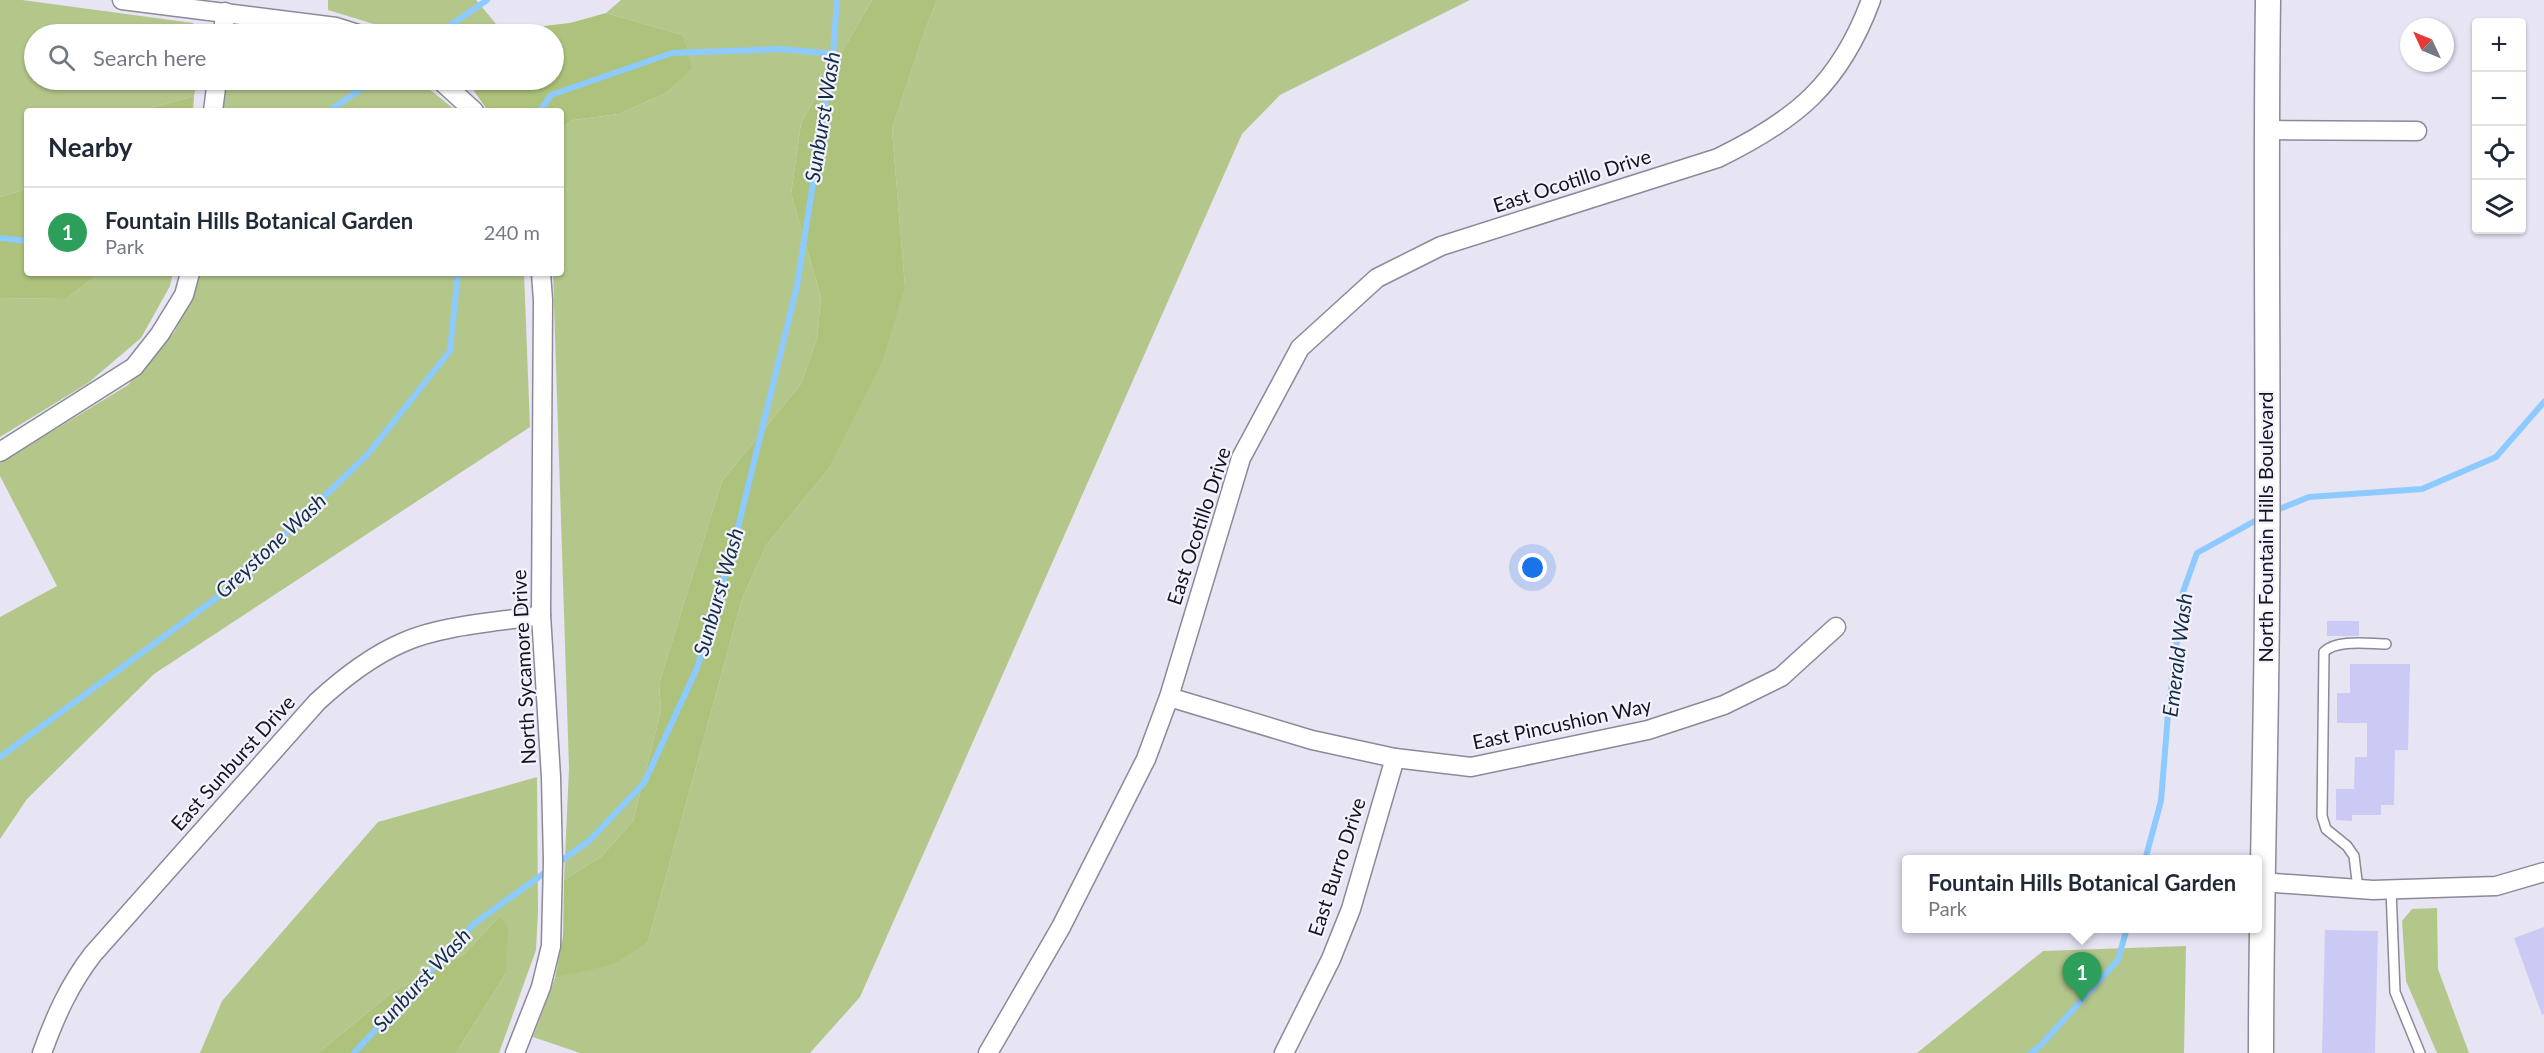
<!DOCTYPE html>
<html lang="en">
<head>
<meta charset="utf-8">
<style>
	:root { --surface:#fff; --page:#f6f6f7; --text:#1f2937; --muted:#747a83; --line:#e0e1e3; --accent:#2484d0 }
	body { margin:0; font-family:Lato,sans-serif; background:var(--page); color:var(--text) }
	.controls { position:absolute; right:18px; top:18px; display:grid; overflow:hidden; border-radius:6px; box-shadow:0 2px 4px #0004 }
	.controls button { width:54px; height:54px; display:grid; place-items:center; padding:0; border:0; border-bottom:2px solid var(--line); background:var(--surface); color:var(--text); font:30px sans-serif }
	.compass { position:absolute; left:2400px; top:18px; width:54px; height:54px; border-radius:50%; background:var(--surface); box-shadow:0 2px 4px #0004; rotate:314deg }
	.you { position:absolute; left:1533px; top:568px; width:21px; height:21px; margin:-15px; border:4px solid #fff; border-radius:50%; background:#1a73e8; box-shadow:0 0 0 9px #1a73e833 }
	.badge { display:grid; place-items:center; width:39px; height:39px; border-radius:50%; background:var(--accent); color:#fff; font-size:20px; font-weight:700 }
	.pin { position:absolute; translate:-50% -50px; filter:drop-shadow(0 2px 3px #0008) }
	.pin::after { content:''; position:absolute; top:32px; width:21px; height:18px; background:inherit; clip-path:polygon(0 0,100% 0,50% 100%) }
	.popup { position:absolute; left:1902px; top:855px; width:360px; height:78px; box-sizing:border-box; display:grid; place-content:center; border-radius:6px; background:var(--surface); filter:drop-shadow(0 2px 4px #0005); font-size:20px; white-space:nowrap; color:var(--muted) }
	.popup b { font-size:22px; color:var(--text) }
	.popup::after { content:''; position:absolute; left:50%; top:100%; margin-left:-12px; border:12px solid transparent; border-top-color:var(--surface) }
	.list { margin:0; padding:0; list-style:none }
	h2 { display:flex; justify-content:space-between; align-items:center; height:78px; margin:0; padding:0 24px; font-size:26px }
	h2 small { font-size:20px; font-weight:400; color:var(--muted) }
	.list li { display:grid; grid-template-columns:39px 1fr auto; gap:18px; align-items:center; box-sizing:border-box; height:90px; padding:0 24px; border-top:2px solid var(--line) }
	.list b { display:block; font-size:22px; white-space:nowrap }
	.list p { margin:0; font-size:20px; white-space:nowrap; color:var(--muted) }
	.list em { font-size:20px; font-style:normal; color:var(--muted) }
	.icon { flex:none; width:33px; height:33px; fill:none; stroke:currentColor; stroke-width:2; stroke-linecap:round; stroke-linejoin:round }
	.map { position:relative; flex:none; width:2544px; height:1053px; overflow:hidden }
	.search { position:absolute; background:var(--surface); box-shadow:0 2px 4px #0004; left:24px; top:24px; width:540px; height:66px; display:flex; align-items:center; gap:15px; box-sizing:border-box; padding:0 21px; border-radius:33px; color:var(--muted); font-size:22px }
	.panel { position:absolute; background:var(--surface); box-shadow:0 2px 4px #0004; left:24px; top:108px; width:540px; height:168px; border-radius:6px }
	.map>svg:first-child { display:block }
	.green { fill:#b4c78b }
	.forest { fill:#adc37c }
	.lines { fill:none; stroke-linecap:round; stroke-linejoin:round }
	.stream { stroke:#8ccaff; stroke-width:6 }
	.building { fill:#cbcaf4 }
	.lane-casing { stroke:#8c8998; stroke-width:12 }
	.street-casing { stroke:#8c8998; stroke-width:21 }
	.secondary-casing { stroke:#8c8998; stroke-width:27 }
	.lane { stroke:#fff; stroke-width:9 }
	.street { stroke:#fff; stroke-width:18 }
	.secondary { stroke:#fff; stroke-width:24 }
	.labels { text-anchor:middle; stroke-width:4.5; stroke-linejoin:round; paint-order:stroke }
	.street-label { font-size:20px; fill:#15141a; stroke:#f4f2ff }
	.water-label { font-size:21px; font-style:italic; fill:#132e43; stroke:#f4f2ff }
</style>
</head>
<body>
<div class="map">
<svg width="2544" height="1053" viewBox="0 0 2544 1053">
	<rect width="100%" height="100%" fill="#e7e4f4"/>
	<!-- green -->
	<g class="green">
		<path d="M0 0H22L193 23 203 34H34V80H197L194 96 140 111H27V189L0 197Z"/>
		<path d="M328 0H476L502 31 498 34H395L377 25 328 10Z"/>
		<path d="M621 0H872L801 123 791 194 821 297 817 339 801 384 722 481 659 684 661 711 633 821 602 856 564 880 569 768 553 273H561V128L573 120 619 114 668 92 691 68 683 35 606 13Z"/>
		<path d="M937 0H1470L1280 95 1242 134 860 997 810 1053H580L533 1037 555 978 584 970 648 942 742 599 767 544 827 471 905 287 892 129 925 30Z"/>
		<path d="M226 80H418L454 109 449 111H222Z"/>
		<path d="M100 273H173L170 286 141 338 88 383 0 437V298L66 299Z"/>
		<path d="M199 273H524L530 427 154 674 27 799 0 839V617L57 586 0 476V463L128 385 175 331Z"/>
		<path d="M537 777 538 911 536 950 499 1053H456L506 973 500 916 463 955 394 991 318 1053H200L222 1001 378 822Z"/>
		<path d="M2437 908 2438 969 2469 1053H2437L2406 981 2402 921 2412 909Z"/>
		<path d="M2186 946 2184 1053H1917L2043 951Z"/>
	</g>
	<!-- forest -->
	<g class="forest">
		<path d="M872 0H937L925 30 892 129 905 287 882 362 827 471 767 544 742 599 648 942 614 964 555 978 563 936 564 880 602 856 633 821 661 711 659 684 722 481 801 384 817 339 821 297 791 194 801 123Z"/>
		<path d="M606 13 683 35 692 68 668 92 619 114 573 120 561 128V111H488L472 88 474 80H554V34H498L502 31 570 23Z"/>
		<path d="M194 96 193 111H140Z"/>
		<path d="M27 189V273H100L66 299 0 298V197Z"/>
		<path d="M500 916 508 928 506 973 456 1053H318L394 991 463 955Z"/>
	</g>
	<g class="lines">
		<!-- stream -->
		<g class="stream">
			<path d="M438 34 487 0"/>
			<path d="M329 111 374 80"/>
			<path d="M540 111 551 95 672 53 783 49 833 54"/>
			<path d="M0 238 27 241"/>
			<path d="M2274 511 2309 497 2422 489 2496 457 2544 402"/>
			<path d="M0 757 230 588 368 454 450 351 458 273"/>
			<path d="M2145 860 2161 801 2168 714 2183 592 2197 553 2262 517"/>
			<path d="M354 1053 475 923 590 840 644 783 697 668 734 544 797 286 833 54 837 0"/>
			<path d="M2031 1053 2041 1045 2118 960 2127 928"/>
		</g>
	</g>
	<!-- building -->
	<g class="building">
		<rect x="2327" y="621" width="32" height="15"/>
		<path d="M2350 664H2410L2408 750H2395L2394 805H2381V815H2352V821L2336 820V789H2354L2355 757H2367V723H2337V693H2350Z"/>
		<path d="M2544 927V1014L2542 1015 2514 938Z"/>
		<path d="M2325 930 2378 931 2375 1053H2322Z"/>
	</g>
	<g class="lines">
		<!-- lane casing -->
		<g class="lane-casing">
			<g id="lane">
				<path d="M2358 889 2354 856 2347 846 2326 829 2322 816 2324 652C2337 639 2369 644 2386 644"/>
				<path d="M2391 889 2395 992 2420 1053"/>
			</g>
		</g>
		<!-- street casing -->
		<g class="street-casing">
			<g id="street">
				<path d="M122 0 336 27 358 34"/>
				<path d="M223 34 225 12"/>
				<path d="M440 80 474 111"/>
				<path d="M213 111 217 80"/>
				<path d="M2266 130 2417 131"/>
				<path d="M0 452 134 367 160 334 184 295 190 273"/>
				<path d="M1169 697 1312 740 1395 758 1471 767 1648 730 1724 705 1781 677 1836 627"/>
				<path d="M2261 882 2373 890 2496 886 2544 872"/>
				<path d="M42 1053C55 1017 69 985 93 954L317 702C343 678 371 656 404 642 442 625 500 622 541 615"/>
				<path d="M515 1053 541 987 551 946 553 861 551 777 541 615 543 300 541 273"/>
				<path d="M988 1053 1061 927 1146 759 1169 697 1241 458 1300 348 1377 278 1441 246 1718 158C1796 120 1840 84 1871 0"/>
				<path d="M1284 1053 1331 959 1351 909 1395 758"/>
			</g>
		</g>
		<!-- secondary casing -->
		<g class="secondary-casing">
			<path id="secondary" d="M2261 1053C2261 903 2266 753 2267 603 2269 402 2265 201 2268 0"/>
		</g>
		<!-- lane -->
		<use href="#lane" class="lane"/>
		<!-- street -->
		<use href="#street" class="street"/>
		<!-- secondary -->
		<use href="#secondary" class="secondary"/>
	</g>
	<g class="labels">
		<!-- street labels -->
		<g class="street-label">
			<text transform="translate(1572 181) rotate(-18)" y="7">East Ocotillo Drive</text>
			<text transform="translate(1199 526) rotate(-72)" y="7">East Ocotillo Drive</text>
			<text transform="translate(2266 527) rotate(-90)" y="7">North Fountain Hills Boulevard</text>
			<text transform="translate(524 667) rotate(-93)" y="7">North Sycamore Drive</text>
			<text transform="translate(1562 724) rotate(-12)" y="7">East Pincushion Way</text>
			<text transform="translate(233 763) rotate(-48)" y="7">East Sunburst Drive</text>
			<text transform="translate(1337 867) rotate(-72)" y="7">East Burro Drive</text>
		</g>
		<!-- water labels -->
		<g class="water-label">
			<text transform="translate(823 117) rotate(-81)" y="7">Sunburst Wash</text>
			<text transform="translate(271 546) rotate(-43)" y="7">Greystone Wash</text>
			<text transform="translate(719 592) rotate(-74)" y="7">Sunburst Wash</text>
			<text transform="translate(2178 655) rotate(-83)" y="7">Emerald Wash</text>
			<text transform="translate(422 980) rotate(-47)" y="7">Sunburst Wash</text>
		</g>
	</g>
</svg>
<div class="controls">
<button>+</button>
<button>−</button>
<button><svg class="icon" aria-label="locate" viewBox="0 0 24 24"><circle cx="12" cy="12" r="6"/><path d="M12 2v4M12 18v4M2 12h4M18 12h4"/></svg></button>
<button><svg class="icon" aria-label="layers" viewBox="0 0 24 24"><path d="M12 4l9 5-9 5-9-5zM3 14l9 5 9-5"/></svg></button>
</div>
<svg class="compass" viewBox="-18 -18 36 36"><path d="M0-13l5 13h-10z" fill="#e53935"/><path d="M0 13l5-13h-10z" fill="#747a83"/></svg>
<div class="you"></div>
<div class="pin badge" style="left:2082px;top:1002px;background:#2e9e5b">1</div>
<div class="popup"><b>Fountain Hills Botanical Garden</b>Park</div>
<div class="search"><svg class="icon" aria-label="search" viewBox="0 0 24 24"><circle cx="10" cy="10" r="6"/><path d="M15 15l6 6"/></svg>Search here</div>
<section class="panel">
<h2>Nearby<small></small></h2>
<ul class="list">
<li><span class="badge" style="background:#2e9e5b">1</span><div><b>Fountain Hills Botanical Garden</b><p>Park</p></div><em>240 m</em></li>
</ul>
</section>
</div>
</body>
</html>
